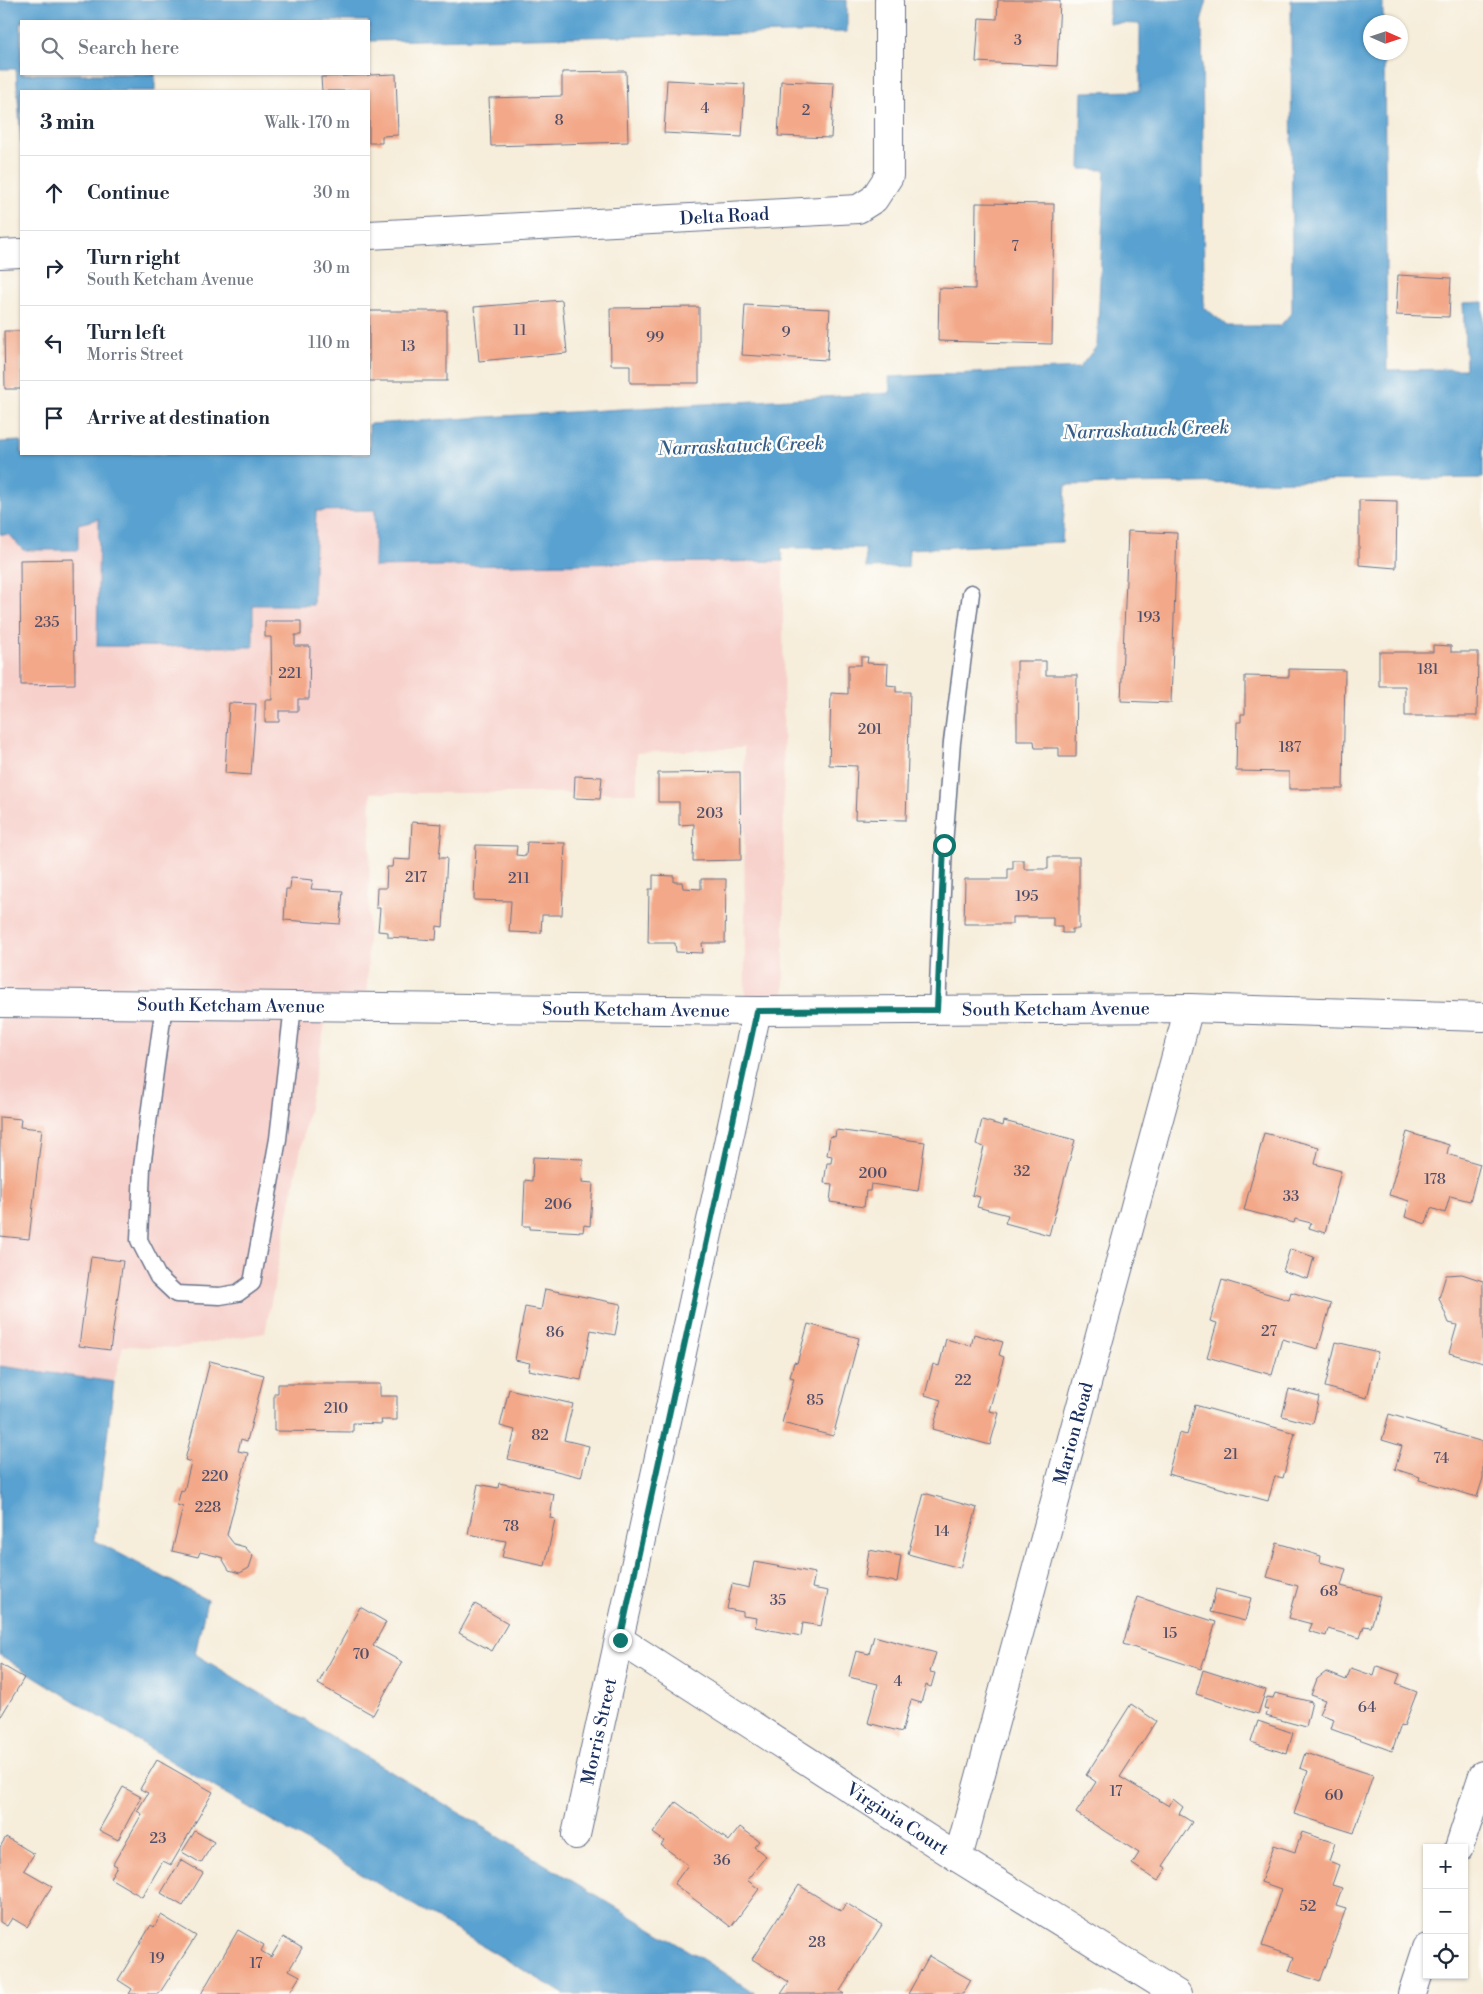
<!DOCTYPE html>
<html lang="en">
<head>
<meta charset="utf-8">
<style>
	:root { --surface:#fff; --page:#f2f2f3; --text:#1f2937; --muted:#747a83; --line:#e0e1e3 }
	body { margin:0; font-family:"Libre Bodoni",serif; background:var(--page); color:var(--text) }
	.controls { position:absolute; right:15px; bottom:15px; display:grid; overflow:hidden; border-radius:0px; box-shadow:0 1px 4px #0004 }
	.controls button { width:45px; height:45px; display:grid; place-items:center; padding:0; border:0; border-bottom:1px solid var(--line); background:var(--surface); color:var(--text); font:25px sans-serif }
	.compass { position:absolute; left:1363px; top:15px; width:45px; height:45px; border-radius:50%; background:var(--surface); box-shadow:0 1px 4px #0004; rotate:93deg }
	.stop { position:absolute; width:15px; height:15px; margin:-11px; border:4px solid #0f766e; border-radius:50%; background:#fff }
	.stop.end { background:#0f766e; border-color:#fff; box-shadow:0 1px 5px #0008 }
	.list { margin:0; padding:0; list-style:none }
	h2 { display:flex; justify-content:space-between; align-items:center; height:65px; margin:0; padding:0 20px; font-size:21px }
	h2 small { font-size:16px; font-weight:400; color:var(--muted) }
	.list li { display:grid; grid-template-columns:32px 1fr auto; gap:15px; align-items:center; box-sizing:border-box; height:75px; padding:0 20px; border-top:1px solid var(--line) }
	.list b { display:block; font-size:19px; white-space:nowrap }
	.list p { margin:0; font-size:16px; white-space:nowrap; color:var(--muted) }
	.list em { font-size:16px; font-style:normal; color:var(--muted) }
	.icon { flex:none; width:28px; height:28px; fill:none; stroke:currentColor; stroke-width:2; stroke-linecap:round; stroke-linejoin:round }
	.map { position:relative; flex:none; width:1483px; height:1994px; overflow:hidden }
	.search { position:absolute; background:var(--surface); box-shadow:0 1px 4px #0004; left:20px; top:20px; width:350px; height:55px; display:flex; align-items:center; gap:12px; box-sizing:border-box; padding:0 18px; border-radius:0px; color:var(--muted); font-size:19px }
	.panel { position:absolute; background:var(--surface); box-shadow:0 1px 4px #0004; left:20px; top:90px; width:350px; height:365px; border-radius:0px }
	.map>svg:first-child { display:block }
	.built { fill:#f7d0cb }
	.water { fill:#59a1d0; stroke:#3a6897 }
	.building { fill:#f3a989 }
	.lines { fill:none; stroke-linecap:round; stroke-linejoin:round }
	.service-casing { stroke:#687289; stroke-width:19 }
	.minor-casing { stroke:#687289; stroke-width:30 }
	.service { stroke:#fff; stroke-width:16 }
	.minor { stroke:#fff; stroke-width:28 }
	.route { stroke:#0f766e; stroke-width:6 }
	.labels { text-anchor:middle; stroke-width:5; stroke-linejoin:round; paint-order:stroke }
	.number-label { font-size:15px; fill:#514e69 }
	.street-label { font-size:18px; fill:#1b2f5e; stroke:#fdfcf7 }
	.water-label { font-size:19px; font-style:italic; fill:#345d8c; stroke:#fdfcf7 }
</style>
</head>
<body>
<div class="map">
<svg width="1483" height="1994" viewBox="0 0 1483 1994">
	<rect width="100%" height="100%" fill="#fdfcf7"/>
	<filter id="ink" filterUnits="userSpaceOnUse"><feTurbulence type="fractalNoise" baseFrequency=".02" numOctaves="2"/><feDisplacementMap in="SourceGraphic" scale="10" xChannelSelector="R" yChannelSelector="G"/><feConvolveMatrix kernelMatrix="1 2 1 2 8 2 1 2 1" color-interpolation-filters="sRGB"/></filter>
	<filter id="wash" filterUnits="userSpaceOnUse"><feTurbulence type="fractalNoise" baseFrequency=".0096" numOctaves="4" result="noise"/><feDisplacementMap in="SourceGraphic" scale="20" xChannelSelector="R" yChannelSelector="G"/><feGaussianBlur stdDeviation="1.12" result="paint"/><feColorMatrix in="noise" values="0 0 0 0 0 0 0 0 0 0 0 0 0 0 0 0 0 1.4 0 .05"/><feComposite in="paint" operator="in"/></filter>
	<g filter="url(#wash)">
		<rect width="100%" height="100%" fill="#f6edda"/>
		<!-- built -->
		<path class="built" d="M375 510 374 567 783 561 784 1003 745 1002 744 748 637 753V793H371L367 998 330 999 265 1333 175 1348 123 1346 114 1382 0 1366V534L78 550V524L99 519 97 646 253 605 313 604 315 511Z"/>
		<!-- water -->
		<g class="water">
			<path d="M0 0H847V32L369 41V21H21V74H155V91H21V143L16 69H0Z"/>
			<path d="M1109 0H1207L1202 18 1204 307 1227 326H1280L1292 312 1291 0H1383V22H1370V52L1384 53 1387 370 1466 369 1463 303 1483 302V478L1066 485 1062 542 909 549 908 567 866 568 865 548H781L783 561 374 567 375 510 316 511 313 605H253V647L97 646 99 519 78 524V550H23L10 535 0 534V442L21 441V454H369V424L890 393 889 377 1079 368 1097 346 1105 170 1080 169 1082 92 1140 91V24L1109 23Z"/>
			<path d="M0 1366 114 1382 94 1540 207 1600 195 1654 707 1962 756 1994H564L179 1766 0 1655Z"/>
		</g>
		<g id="blocks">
			<!-- building -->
			<g class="building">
				<path d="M998 0H1060L1057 66 976 62 979 18 997 19Z"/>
				<path d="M626 71 628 142 491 146 489 98 562 96V72Z"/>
				<path d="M396 74 398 135 382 136V143H369V91H322L321 77Z"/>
				<path d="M667 80 745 84 742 137 664 133Z"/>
				<path d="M781 81 834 83 831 138 778 136Z"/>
				<path d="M976 203 1054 204 1052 344 938 341 939 288 975 289Z"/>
				<path d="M1398 275 1451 278 1449 317 1396 315Z"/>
				<path d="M562 300 567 353 479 361 474 307Z"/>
				<path d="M745 305 830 309 827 360 742 355Z"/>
				<path d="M699 307V383H630V365H611L610 308Z"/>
				<rect x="369" y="311" width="78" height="70"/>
				<path d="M4 331H21V389H5Z"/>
				<path d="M1359 500 1397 501 1396 568 1359 565Z"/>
				<path d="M1128 531 1177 533 1171 703 1121 701Z"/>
				<path d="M74 559 75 684 21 685 20 560Z"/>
				<path d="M265 621H301V635H295V646H310L309 699H298V711H279V722H265V700H272L271 637H265Z"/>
				<path d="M1433 645 1451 646V652H1478L1477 716H1405V686H1379V652H1433Z"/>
				<path d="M861 657H868L867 663 888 664 887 685 896 686V692H910L906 820 855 819 857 766 829 765 831 693 848 694V665H861Z"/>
				<path d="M1017 661H1046V675H1077L1076 757H1059V748H1035L1034 741H1017Z"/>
				<path d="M1289 669 1345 670 1343 789H1289V772L1236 771 1237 722H1241V714H1245V676L1289 677Z"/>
				<path d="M229 703 256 704 251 775 225 773Z"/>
				<path d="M740 772 741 860 693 861 694 824 679 825V802H658V773Z"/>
				<path d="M575 776 602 777 600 799 574 798Z"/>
				<path d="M412 822 442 824 439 858H447L443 927 437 926 436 940 388 937V932L378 931 380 908H376L377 888H386L387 867H392L393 859 410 860Z"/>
				<path d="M527 842 565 843 562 915H542L541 933 509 932 511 901 474 900 476 845 517 846 516 855 526 856Z"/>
				<path d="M1048 857H1079V929H1072V933H1062V926H1053V917H1012V924H964L965 879H1008V869H1013V860H1024V869H1048Z"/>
				<path d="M653 875 674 876V882H682L683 888 701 889V879H726L725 943H702L703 953 676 952 675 943H648L649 889H653Z"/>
				<path d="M291 878 313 880 311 889 343 891 340 924 284 920 286 889H290Z"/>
				<path d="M0 1117 21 1119 20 1127 42 1129 29 1239 0 1236Z"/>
				<path d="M982 1120 1003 1126 1004 1121 1075 1140 1049 1235 1005 1223 1008 1215 977 1207 980 1197 972 1195 984 1147 976 1144Z"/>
				<path d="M836 1130 925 1142 918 1191 871 1184 870 1191H866L864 1207 830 1202 832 1184 824 1183 827 1163H831L832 1156 827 1155 830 1136 835 1137Z"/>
				<path d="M1407 1132 1449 1145 1447 1154 1480 1164 1470 1201 1450 1196 1445 1213 1431 1208 1426 1224 1405 1217 1409 1201 1389 1195Z"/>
				<path d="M1264 1133 1319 1147 1315 1164 1341 1171 1325 1233 1309 1228 1311 1223 1295 1219 1294 1223 1244 1210Z"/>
				<path d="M533 1157 583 1159 582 1182 593 1183 590 1226 584 1225 583 1232 530 1229V1226H523L525 1180 532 1181Z"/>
				<path d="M1290 1249 1314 1257 1308 1279 1283 1271Z"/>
				<path d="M91 1257 123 1261 110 1350 79 1346Z"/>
				<path d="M1462 1274 1483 1281V1363L1449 1353 1457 1325 1449 1323 1439 1298 1446 1275Z"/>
				<path d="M1222 1280 1289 1300 1291 1292 1331 1304 1318 1349 1282 1339 1272 1375 1207 1357 1217 1323 1210 1321Z"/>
				<path d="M545 1289 621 1304 615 1335 591 1330 581 1380 528 1370 530 1363 515 1360 525 1307 541 1310Z"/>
				<path d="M808 1324 859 1338 833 1436 782 1423 794 1378 790 1377 794 1362 797 1363Z"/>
				<path d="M974 1334 1003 1342 999 1355 1004 1357 989 1411 999 1413 990 1445 933 1429 941 1400 925 1395 933 1364 939 1366 946 1339 971 1346Z"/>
				<path d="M1336 1342 1378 1352 1367 1398 1325 1387Z"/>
				<path d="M210 1361 264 1375 247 1441 241 1439 238 1451 248 1453 227 1535 234 1544 245 1547 253 1556 249 1568 240 1573 229 1570 223 1560 224 1558 200 1552 198 1557 172 1551 183 1507 177 1505 181 1490 184 1491 191 1462 185 1460Z"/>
				<path d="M278 1384H380V1396H397V1420H381L382 1424 353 1423V1432L274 1431V1393H278Z"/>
				<path d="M509 1389 573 1404 564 1440 589 1446 581 1477 508 1459 515 1430 500 1426Z"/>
				<path d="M1289 1389 1319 1397 1313 1424 1282 1416Z"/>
				<path d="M1195 1405 1295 1433 1283 1478 1275 1476 1268 1501 1168 1474 1179 1433 1187 1435Z"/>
				<path d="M1389 1414 1483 1442V1478L1477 1497 1419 1480 1420 1477 1395 1469 1402 1446 1382 1440Z"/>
				<path d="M499 1483 554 1494 550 1518 555 1519 545 1566 502 1557 506 1541 468 1534 478 1484 498 1488Z"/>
				<path d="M924 1493 977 1508 960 1568 908 1554Z"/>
				<path d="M1277 1543 1321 1556 1320 1562 1346 1569 1341 1586 1380 1596 1371 1627 1364 1626 1360 1638 1328 1629 1326 1636 1309 1631 1312 1624 1289 1618 1298 1586 1267 1577Z"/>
				<path d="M869 1550 901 1556 897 1582 865 1577Z"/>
				<path d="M754 1562 815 1573 812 1588 828 1591 821 1626 803 1623 801 1636 755 1627 757 1618 743 1616V1612L727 1609 732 1584 749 1588Z"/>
				<path d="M1216 1589 1251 1598 1245 1621 1210 1612Z"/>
				<path d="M1138 1597 1216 1622 1201 1669 1123 1644Z"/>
				<path d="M475 1604 508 1623 492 1651 459 1633Z"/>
				<path d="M360 1607 386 1622 373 1646 402 1662 373 1715 318 1684Z"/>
				<path d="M874 1636 936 1653 930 1672 935 1673 931 1687 926 1685 921 1703 911 1700 902 1732 868 1723 878 1684 849 1677 856 1651 869 1654Z"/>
				<path d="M0 1664 24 1678 0 1718Z"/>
				<path d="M1377 1666 1400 1674 1396 1684 1417 1692 1404 1726 1401 1725 1392 1751 1331 1729 1334 1719 1319 1714 1325 1700 1311 1695 1317 1679 1326 1672 1346 1680 1351 1668 1374 1676Z"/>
				<path d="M1203 1670 1266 1690 1258 1714 1196 1694Z"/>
				<path d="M1275 1693 1312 1702 1306 1727 1266 1716 1268 1710 1264 1709 1267 1697 1273 1698Z"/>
				<path d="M1131 1704 1156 1721 1120 1777 1169 1806 1173 1799 1183 1807 1179 1814 1192 1822 1163 1866 1167 1868 1158 1881 1132 1864 1139 1853 1076 1813 1096 1782 1086 1775Z"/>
				<path d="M1258 1721 1293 1733 1287 1754 1251 1742Z"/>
				<path d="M1305 1753 1373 1775 1354 1833 1294 1814 1308 1771 1300 1768Z"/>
				<path d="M157 1760 213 1792 171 1865 163 1861 142 1897 110 1878 117 1866 113 1864 142 1814 137 1811 148 1793 140 1789Z"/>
				<path d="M123 1787 141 1797 118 1840 99 1830Z"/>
				<path d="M676 1802 729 1841 740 1827 759 1841 754 1847 766 1856 747 1880 759 1889 731 1927 674 1884 688 1865 661 1845 664 1841 653 1833Z"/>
				<path d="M195 1831 214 1842 201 1863 182 1852Z"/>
				<path d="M1302 1832 1335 1843 1329 1861 1339 1865 1332 1885 1342 1888 1336 1905 1346 1908 1320 1982 1289 1971 1294 1957 1262 1946 1281 1889 1261 1882 1274 1845 1295 1852Z"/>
				<path d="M6 1837 34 1854 24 1870 52 1886 27 1927 12 1918 7 1926 0 1922V1847Z"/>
				<path d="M181 1860 203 1873 183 1906 161 1893Z"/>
				<path d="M799 1885 841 1911 846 1903 882 1925 840 1991 844 1994H781L789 1982 752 1959Z"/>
				<path d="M161 1915 196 1936 159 1994H129L132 1989 118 1980 151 1925 154 1927Z"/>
				<path d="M238 1930 264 1945 261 1951 271 1957 283 1937 302 1948 289 1970 300 1976 289 1994H201Z"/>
				<path d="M929 1956 971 1980 963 1994H908Z"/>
			</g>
		</g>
	</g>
	<g filter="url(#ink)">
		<use href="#blocks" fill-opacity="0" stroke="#687289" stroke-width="1"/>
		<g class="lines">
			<!-- service casing -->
			<g class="service-casing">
				<g id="service">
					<path d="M164 1005 142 1167 139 1240 158 1277 176 1294 220 1296 238 1293 252 1283 278 1139 293 1006"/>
					<path d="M937 1010 944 845 952 742 971 593"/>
				</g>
			</g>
			<!-- minor casing -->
			<g class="minor-casing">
				<g id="minor">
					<path id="s1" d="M369 235 858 209 874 199 889 176V0"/>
					<path d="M0 254 21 253"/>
					<path id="s2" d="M0 1003 757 1011 1189 1008 1483 1017"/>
					<path id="s3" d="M620 1640 958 1858 1177 1994"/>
					<path id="s4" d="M576 1835 757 1011"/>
					<path d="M1459 1848 1483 1775"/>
					<path id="s5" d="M958 1858 1189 1008"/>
					<path d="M1412 1994 1427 1948"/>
				</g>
			</g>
			<!-- service -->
			<use href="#service" class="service"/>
			<!-- minor -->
			<use href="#minor" class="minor"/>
		</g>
	</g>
	<g class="lines" filter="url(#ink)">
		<!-- route -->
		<path class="route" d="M620 1640 757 1011 937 1010 944 845"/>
	</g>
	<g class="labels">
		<!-- number labels -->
		<g class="number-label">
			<text x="1018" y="45">3</text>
			<text x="705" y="113">4</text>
			<text x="806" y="115">2</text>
			<text x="559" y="125">8</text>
			<text x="1015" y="251">7</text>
			<text x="520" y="335">11</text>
			<text x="786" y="337">9</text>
			<text x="655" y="342">99</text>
			<text x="408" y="351">13</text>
			<text x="1149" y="622">193</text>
			<text x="47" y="627">235</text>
			<text x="1428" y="674">181</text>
			<text x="290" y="678">221</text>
			<text x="870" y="734">201</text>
			<text x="1290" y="752">187</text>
			<text x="710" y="818">203</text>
			<text x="416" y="882">217</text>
			<text x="519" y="883">211</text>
			<text x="1027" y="901">195</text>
			<text x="1022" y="1176">32</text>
			<text x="873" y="1178">200</text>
			<text x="1435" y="1184">178</text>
			<text x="1291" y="1201">33</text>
			<text x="558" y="1209">206</text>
			<text x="1269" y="1336">27</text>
			<text x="555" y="1337">86</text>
			<text x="963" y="1385">22</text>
			<text x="815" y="1405">85</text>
			<text x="336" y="1413">210</text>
			<text x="540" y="1440">82</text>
			<text x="1231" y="1459">21</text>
			<text x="1441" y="1463">74</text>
			<text x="215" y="1481">220</text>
			<text x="208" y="1512">228</text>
			<text x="511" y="1531">78</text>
			<text x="942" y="1536">14</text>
			<text x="1329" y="1596">68</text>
			<text x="778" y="1605">35</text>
			<text x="1170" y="1638">15</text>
			<text x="361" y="1659">70</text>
			<text x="898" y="1686">4</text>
			<text x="1367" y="1712">64</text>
			<text x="1116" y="1796">17</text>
			<text x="1334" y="1800">60</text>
			<text x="158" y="1843">23</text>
			<text x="722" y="1865">36</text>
			<text x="1308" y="1911">52</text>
			<text x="817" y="1947">28</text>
			<text x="157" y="1963">19</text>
			<text x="256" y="1968">17</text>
		</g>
		<!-- street labels -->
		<g class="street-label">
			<text dy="6" stroke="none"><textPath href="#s1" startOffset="356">Delta Road</textPath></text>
			<text dy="6" stroke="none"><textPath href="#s2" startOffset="231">South Ketcham Avenue</textPath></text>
			<text dy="6" stroke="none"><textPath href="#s2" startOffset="1056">South Ketcham Avenue</textPath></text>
			<text dy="6" stroke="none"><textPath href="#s2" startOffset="636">South Ketcham Avenue</textPath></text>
			<text dy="6" stroke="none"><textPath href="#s5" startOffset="440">Marion Road</textPath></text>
			<text dy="6" stroke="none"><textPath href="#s4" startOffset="106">Morris Street</textPath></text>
			<text dy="6" stroke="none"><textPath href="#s3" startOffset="330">Virginia Court</textPath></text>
		</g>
		<!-- water labels -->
		<g class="water-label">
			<text transform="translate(1146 429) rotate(-2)" y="7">Narraskatuck Creek</text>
			<text transform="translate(741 445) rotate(-2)" y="7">Narraskatuck Creek</text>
		</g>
	</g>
</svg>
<div class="controls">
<button>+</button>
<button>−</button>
<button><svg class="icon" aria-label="locate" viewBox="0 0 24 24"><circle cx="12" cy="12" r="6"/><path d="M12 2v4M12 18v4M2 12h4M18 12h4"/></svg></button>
</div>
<svg class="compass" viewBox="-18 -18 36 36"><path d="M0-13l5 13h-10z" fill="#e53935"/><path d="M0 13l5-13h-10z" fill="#747a83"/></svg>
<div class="stop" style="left:944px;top:845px"></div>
<div class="stop end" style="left:620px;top:1640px"></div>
<div class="search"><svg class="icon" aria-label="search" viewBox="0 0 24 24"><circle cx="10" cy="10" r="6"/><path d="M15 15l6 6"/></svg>Search here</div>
<section class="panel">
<h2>3 min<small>Walk · 170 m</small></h2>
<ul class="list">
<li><svg class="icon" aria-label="ahead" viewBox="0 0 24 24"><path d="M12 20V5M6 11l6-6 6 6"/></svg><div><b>Continue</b></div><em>30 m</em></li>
<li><svg class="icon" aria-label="right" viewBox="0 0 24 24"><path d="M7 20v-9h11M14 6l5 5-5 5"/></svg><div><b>Turn right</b><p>South Ketcham Avenue</p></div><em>30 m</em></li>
<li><svg class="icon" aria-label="left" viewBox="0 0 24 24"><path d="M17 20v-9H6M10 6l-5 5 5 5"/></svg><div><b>Turn left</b><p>Morris Street</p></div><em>110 m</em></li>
<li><svg class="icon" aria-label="arrive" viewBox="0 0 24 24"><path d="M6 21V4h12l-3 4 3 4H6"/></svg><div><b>Arrive at destination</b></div></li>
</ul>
</section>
</div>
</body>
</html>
